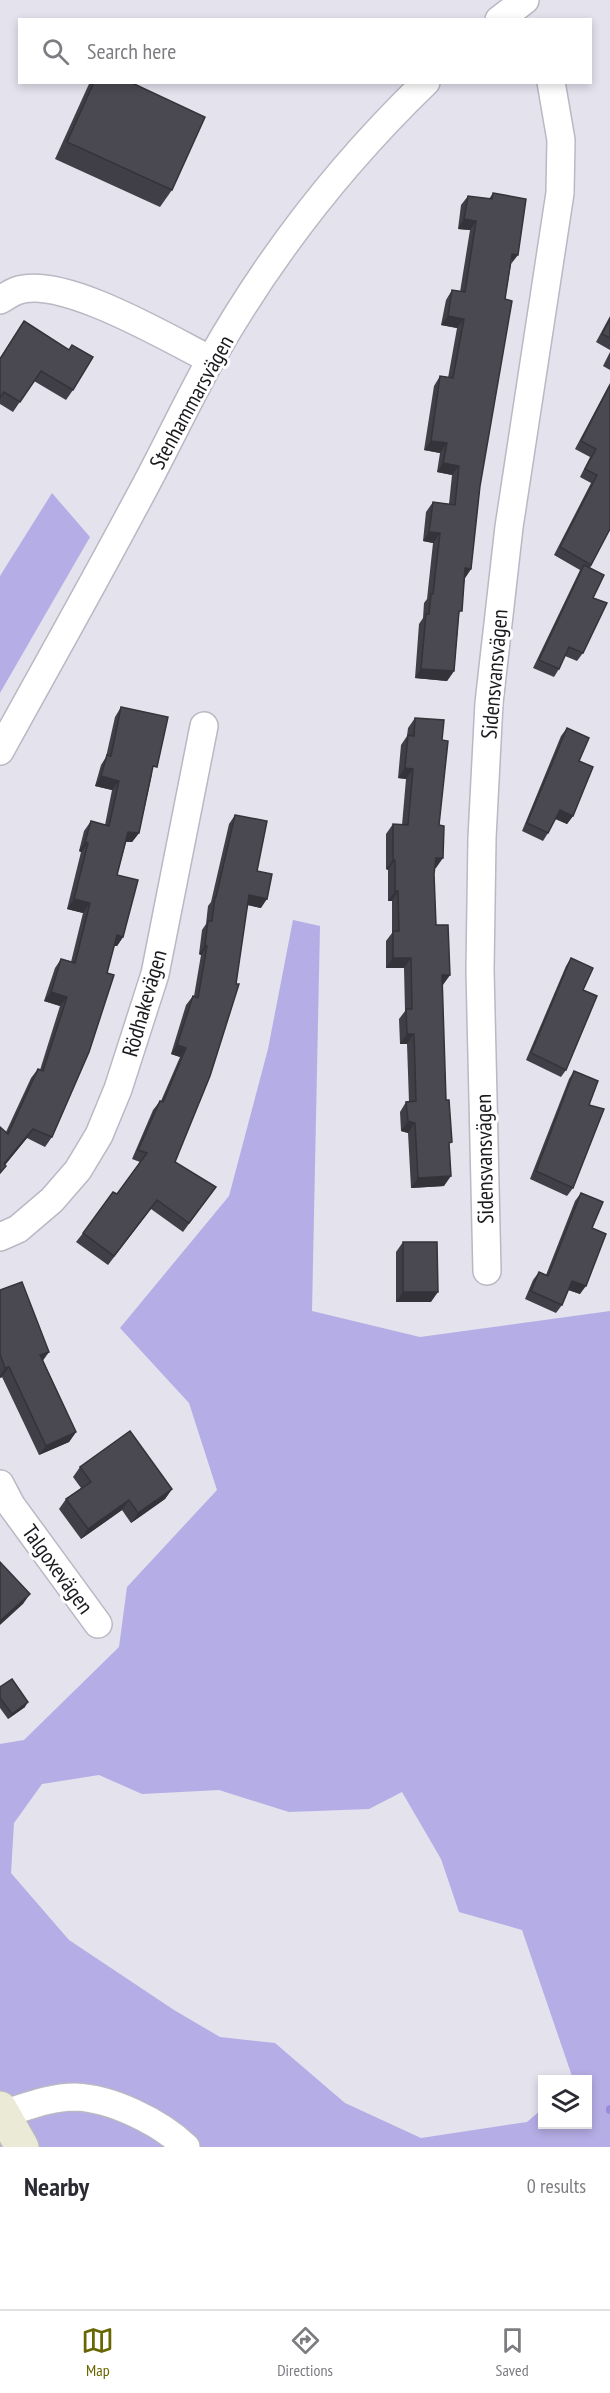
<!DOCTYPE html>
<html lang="en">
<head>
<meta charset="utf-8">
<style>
	:root { --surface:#fff; --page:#f2f2f3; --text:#2b2b33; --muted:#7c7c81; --line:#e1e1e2; --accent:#686600 }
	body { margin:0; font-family:"PT Sans Narrow",sans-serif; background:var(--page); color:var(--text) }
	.controls { position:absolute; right:18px; bottom:18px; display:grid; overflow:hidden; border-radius:0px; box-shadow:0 3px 9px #0003 }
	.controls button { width:54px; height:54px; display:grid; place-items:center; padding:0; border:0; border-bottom:2px solid var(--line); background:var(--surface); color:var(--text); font:30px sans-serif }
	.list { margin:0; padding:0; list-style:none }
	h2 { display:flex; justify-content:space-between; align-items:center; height:78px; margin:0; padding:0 24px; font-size:26px }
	h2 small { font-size:20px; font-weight:400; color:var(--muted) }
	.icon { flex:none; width:33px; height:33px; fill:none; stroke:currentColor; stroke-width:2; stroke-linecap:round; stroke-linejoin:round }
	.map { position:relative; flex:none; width:610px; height:2147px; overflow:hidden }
	.search { position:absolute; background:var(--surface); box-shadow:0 3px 9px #0003; left:18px; right:18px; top:18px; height:66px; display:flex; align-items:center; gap:15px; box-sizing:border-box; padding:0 21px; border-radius:0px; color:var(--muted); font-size:22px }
	.sheet { height:162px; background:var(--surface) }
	nav { display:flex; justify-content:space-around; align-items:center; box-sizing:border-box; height:84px; border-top:2px solid var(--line); background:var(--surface); font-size:16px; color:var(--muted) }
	nav a { display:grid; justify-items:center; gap:3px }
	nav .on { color:var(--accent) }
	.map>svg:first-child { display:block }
	.green { fill:#b5ade5; fill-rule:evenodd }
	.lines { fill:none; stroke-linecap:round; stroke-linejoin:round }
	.stream { stroke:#9a8cda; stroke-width:8 }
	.minor-casing { stroke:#b9b8c3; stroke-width:30 }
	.secondary-casing { stroke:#b9b8c3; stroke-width:36 }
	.minor { stroke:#fff; stroke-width:27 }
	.secondary { stroke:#eaead6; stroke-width:33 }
	.wall { fill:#403f47 }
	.shaded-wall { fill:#343339 }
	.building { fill:#4a4952; stroke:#343339; stroke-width:1.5 }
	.labels { text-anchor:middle; stroke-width:6; stroke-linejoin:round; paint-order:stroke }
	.street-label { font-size:22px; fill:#1b1a1e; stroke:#fff }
</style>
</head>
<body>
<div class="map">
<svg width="610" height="2147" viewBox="0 0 610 2147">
	<rect width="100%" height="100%" fill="#e3e2ed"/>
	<!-- green -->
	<g class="green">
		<path d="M52 493 90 537 0 693V576Z"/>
		<path d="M293 920 320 926 312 1311 420 1337 610 1311V2147H0V1744L24 1740 119 1647 127 1587 217 1490 189 1403 120 1328 229 1196 268 1049ZM99 1775 142 1794 219 1790 289 1812 369 1809 402 1792 441 1859 459 1912 522 1930 573 2079 588 2080V2124H542V2109L527 2122 421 2138 345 2103 275 2043 220 2037 174 2010 69 1940 11 1873 14 1823 42 1784Z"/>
	</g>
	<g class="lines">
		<!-- stream -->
		<path class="stream" d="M610 2110V2109"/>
		<!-- minor casing -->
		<g class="minor-casing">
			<g id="minor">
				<path d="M499 20 525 0"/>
				<path d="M0 300C5 297 11 293 16 291 61 274 169 339 211 360"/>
				<path d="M0 751C45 669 91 588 135 505 161 458 184 408 210 361 268 258 341 164 426 82"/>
				<path d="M0 1237 18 1229 52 1200 78 1170 99 1135 118 1089 155 974 204 726"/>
				<path d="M487 1271 480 970 482 838 489 703 509 527 560 193 561 140 551 82"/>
				<path d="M0 1484 11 1505 98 1624"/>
				<path d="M3 2114C26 2107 50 2097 75 2097 111 2098 160 2122 186 2147"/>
			</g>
		</g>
		<!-- secondary casing -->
		<g class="secondary-casing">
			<path id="secondary" d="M0 2108 22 2147"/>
		</g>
		<!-- minor -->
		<use href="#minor" class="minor"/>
		<!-- secondary -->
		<use href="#secondary" class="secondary"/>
	</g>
	<!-- wall -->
	<g class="wall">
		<path d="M90 82H130L172 190 160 207 55 159 88 86Z"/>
		<path d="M493 193 511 264 505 299 480 486 471 569 465 578 459 615 454 671 447 681 415 678 419 624 423 618 424 603 427 599 433 543 423 541 426 512 433 502 449 504 452 475 437 472 440 453 424 450 434 386 440 376 448 378 457 328 441 325 446 300 452 290 460 292 470 230 458 229 461 205 468 196 489 199Z"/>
		<path d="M610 316V350L596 342Z"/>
		<path d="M24 321 73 390 66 400 34 381 13 412 0 404V358Z"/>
		<path d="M610 352V370L603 366Z"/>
		<path d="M610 383V529L590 568 593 598 583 653 577 661 565 656 559 669 554 677 533 668 580 570 554 555 591 483 580 477 590 457 575 449Z"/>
		<path d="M121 707 152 774 139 833 132 842H126L117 875 123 937 117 946H114L52 1137 45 1147 27 1138 5 1165 0 1173 6 1132 31 1078 38 1069 40 1070 60 1006 44 1001 55 968 61 959 71 962 83 913 67 909 81 852 79 851 84 831 91 821 105 825 112 790 95 786 101 765 106 757 115 717Z"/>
		<path d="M415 718 442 740 439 825 436 868H434V874L436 925 450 975 442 985 446 1100 449 1146 444 1186 411 1188 408 1133 401 1131 400 1112 406 1102H409L407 1044H400L399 1019 405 1011 404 968H386V941L392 933V901H388V870L386 869V834L393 824 402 825 406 779 398 778 401 745 407 736 408 728Z"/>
		<path d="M567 728 579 761 573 816 567 824 555 819 548 833 543 841 522 831 561 736Z"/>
		<path d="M235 815 257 871 261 908 248 905 175 1162 216 1187 183 1232 151 1209 108 1265 76 1242 83 1233 117 1194 140 1162 132 1159 153 1110 160 1101H161L180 1057 171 1054 186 1005 193 996H194L201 955 199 954 202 930 206 924 208 906 211 902 229 824Z"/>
		<path d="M571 958 583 990 566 1070 561 1077 526 1060 566 966Z"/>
		<path d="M574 1071 589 1105 573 1188 567 1196 530 1179 569 1079Z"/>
		<path d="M581 1193 592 1228 580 1294 568 1290 562 1305 556 1313 525 1299 533 1280 539 1272 546 1275 575 1201Z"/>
		<path d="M403 1242 431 1302H396V1252Z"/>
		<path d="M0 1290 43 1360 76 1432 69 1442 39 1455 2 1377 0 1378Z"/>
		<path d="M80 1467 172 1489 165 1499 131 1523 122 1510 81 1539 59 1509 66 1499 81 1488 73 1477Z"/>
		<path d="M0 1687 25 1707 8 1719 0 1708Z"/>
	</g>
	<!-- shaded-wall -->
	<g class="shaded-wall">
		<path d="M464 219 476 221 470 230 458 229Z"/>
		<path d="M512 254 518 255 511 264Z"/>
		<path d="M448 316 464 319 457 328 441 325Z"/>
		<path d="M431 441 447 443 440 453 424 450Z"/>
		<path d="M443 463 459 466 452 475 437 472Z"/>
		<path d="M429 532 440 533 433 543 423 541Z"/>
		<path d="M465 568 471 569 465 578Z"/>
		<path d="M421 669 454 671 447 681 415 678Z"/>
		<path d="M405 768 413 769 406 779 398 778Z"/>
		<path d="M101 776 119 781 112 790 95 786Z"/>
		<path d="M560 810 573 816 567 824 554 818Z"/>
		<path d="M128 832 139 833 132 842 122 841Z"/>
		<path d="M85 842 88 843 81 852 79 851Z"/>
		<path d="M436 858H443L436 868H429Z"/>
		<path d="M393 860H395L388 870 386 869Z"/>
		<path d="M395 891H398L392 901H388Z"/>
		<path d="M249 895 267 899 261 908 243 904Z"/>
		<path d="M74 899 90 903 83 913 67 909Z"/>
		<path d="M117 935 123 937 117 946 110 945Z"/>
		<path d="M205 945 207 946 201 955 199 954Z"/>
		<path d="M393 958H411L404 968H386Z"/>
		<path d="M442 975H450L443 985H435Z"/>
		<path d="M51 992 67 997 60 1006 44 1001Z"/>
		<path d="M407 1034H414L407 1044H400Z"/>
		<path d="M177 1045 186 1048 180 1057 171 1054Z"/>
		<path d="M408 1121 415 1123 408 1133 401 1131Z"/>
		<path d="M33 1129 27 1138 0 1171 4 1164Z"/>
		<path d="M451 1176 444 1186 411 1188 418 1178Z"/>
		<path d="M572 1281 586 1286 580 1294 566 1289Z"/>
		<path d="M403 1292H438L431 1302H396Z"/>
		<path d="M49 1352 42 1362 40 1355Z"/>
		<path d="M9 1367 2 1377 0 1378V1376L5 1368Z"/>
		<path d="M76 1432 69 1442 39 1455 46 1446Z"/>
		<path d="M172 1489 165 1499 131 1523 138 1513Z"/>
		<path d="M129 1500 122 1510 81 1539 88 1529Z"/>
		<path d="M30 1594 23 1604 0 1625V1621Z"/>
		<path d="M28 1702 25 1707 8 1719 12 1714Z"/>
	</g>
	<!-- building -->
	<g class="building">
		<path d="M94 82H130L205 117 172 190 67 142Z"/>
		<path d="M493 193 526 199 518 255 512 254 505 299 512 301 480 486 471 569 465 568 462 611H459L454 671 421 669 426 614H429L431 594H433L440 533 429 532 433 502 455 505 459 466 443 463 447 443 431 441 440 376 453 378 464 319 448 316 452 290 465 292 476 221 464 219 468 196 492 199Z"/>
		<path d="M610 319V338L602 334Z"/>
		<path d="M24 321 69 350 72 345 93 357 73 390 41 371 20 402 4 392 0 398V359Z"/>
		<path d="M610 385V529L591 565 560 547 597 475 585 469 596 449 581 441Z"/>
		<path d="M584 565 604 575 593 598 607 603 583 653 569 647 559 669 539 660Z"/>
		<path d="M121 707 168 717 157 767 153 766 139 833 128 832 117 875 138 880 123 937 117 935 107 973 114 975 89 1052 52 1137 33 1129 4 1164 6 1166 0 1173V1127L8 1134 38 1069 43 1071 67 997 51 992 61 959 75 963 90 903 74 899 88 843 85 842 91 821 109 826 119 781 101 776 107 755 111 756Z"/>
		<path d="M415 718 444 720 442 740 448 741 439 825 444 826 443 858H436L434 874 436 925H448L450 975H442L446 1100H449L452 1142 449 1143 451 1176 418 1178 415 1123 408 1121 406 1102 416 1101 414 1034H407L406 1009H412L411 958H393V931H399L398 891H395V860H393V824L408 825 413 769 405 768 408 735 414 736Z"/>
		<path d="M567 728 589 738 579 761 593 767 573 816 560 810 548 833 527 823Z"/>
		<path d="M235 815 267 821 257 871 272 874 267 899 249 895 236 984H239L210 1076 175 1162 216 1187 189 1223 157 1200 114 1256 83 1233 113 1192 117 1194 147 1153 138 1150 160 1101 163 1102 186 1048 177 1045 193 996 198 998 207 946 205 945 208 921H212L215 897H216Z"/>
		<path d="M571 958 593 968 583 990 597 996 566 1070 531 1053Z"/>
		<path d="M574 1071 598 1081 589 1105 604 1109 573 1188 536 1171Z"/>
		<path d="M581 1193 603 1202 592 1228 606 1234 586 1286 572 1281 562 1305 531 1291 539 1272 548 1276Z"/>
		<path d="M403 1242H437L438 1292H403Z"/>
		<path d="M22 1282 49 1352 40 1355 76 1432 46 1446 9 1367 5 1368 0 1354V1290Z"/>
		<path d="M130 1431 172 1489 138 1513 129 1500 88 1529 66 1499 91 1482 80 1467Z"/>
		<path d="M0 1562 30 1594 0 1621Z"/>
		<path d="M12 1679 28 1702 12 1714 0 1698V1687Z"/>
	</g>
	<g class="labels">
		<!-- street labels -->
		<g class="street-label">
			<text transform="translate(191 402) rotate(-61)" y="8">Stenhammarsvägen</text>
			<text transform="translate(494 674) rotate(-85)" y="8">Sidensvansvägen</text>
			<text transform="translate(144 1003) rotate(-74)" y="8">Rödhakevägen</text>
			<text transform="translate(484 1159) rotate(-91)" y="8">Sidensvansvägen</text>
			<text transform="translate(58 1569) rotate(54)" y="8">Talgoxevägen</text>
		</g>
	</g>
</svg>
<div class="controls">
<button><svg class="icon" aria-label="layers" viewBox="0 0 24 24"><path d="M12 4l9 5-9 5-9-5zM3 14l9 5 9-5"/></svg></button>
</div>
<div class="search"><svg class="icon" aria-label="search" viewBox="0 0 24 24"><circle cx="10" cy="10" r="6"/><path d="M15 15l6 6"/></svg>Search here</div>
</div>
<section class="sheet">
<h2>Nearby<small>0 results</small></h2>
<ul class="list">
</ul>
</section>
<nav>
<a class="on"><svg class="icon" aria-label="map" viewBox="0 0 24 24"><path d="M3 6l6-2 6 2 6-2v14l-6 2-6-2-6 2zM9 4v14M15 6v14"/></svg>Map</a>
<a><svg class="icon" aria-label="directions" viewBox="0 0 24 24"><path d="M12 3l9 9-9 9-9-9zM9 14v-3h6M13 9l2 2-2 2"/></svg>Directions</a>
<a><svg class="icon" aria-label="saved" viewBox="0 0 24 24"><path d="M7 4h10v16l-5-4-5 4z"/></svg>Saved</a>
</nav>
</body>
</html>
